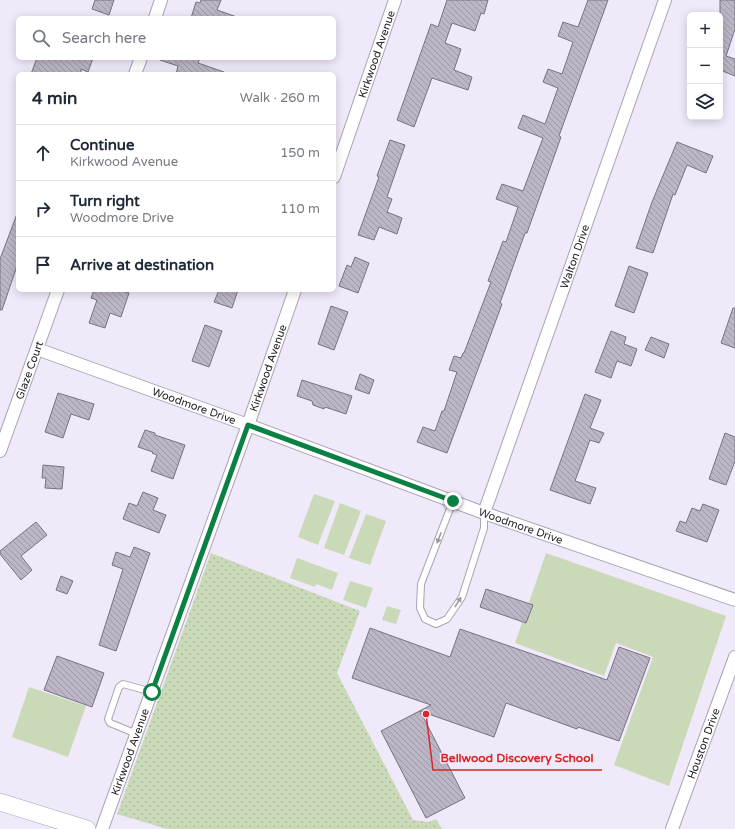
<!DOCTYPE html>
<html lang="en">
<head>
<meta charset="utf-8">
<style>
	:root { --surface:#fff; --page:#f6f6f7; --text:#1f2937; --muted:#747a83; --line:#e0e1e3 }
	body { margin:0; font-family:"Varela Round",sans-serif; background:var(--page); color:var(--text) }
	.controls { position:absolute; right:12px; top:12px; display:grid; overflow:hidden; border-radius:6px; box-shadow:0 2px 10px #0003 }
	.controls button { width:36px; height:36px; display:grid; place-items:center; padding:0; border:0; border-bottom:1px solid var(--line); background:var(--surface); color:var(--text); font:20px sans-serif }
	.stop { position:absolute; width:12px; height:12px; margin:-9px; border:3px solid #0b8043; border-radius:50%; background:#fff }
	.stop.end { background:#0b8043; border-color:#fff; box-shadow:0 1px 4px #0008 }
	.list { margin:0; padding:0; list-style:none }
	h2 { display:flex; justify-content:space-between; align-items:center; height:52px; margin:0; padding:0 16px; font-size:17px }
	h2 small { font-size:13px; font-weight:400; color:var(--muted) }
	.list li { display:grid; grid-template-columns:26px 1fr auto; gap:12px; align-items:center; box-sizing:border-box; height:56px; padding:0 16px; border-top:1px solid var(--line) }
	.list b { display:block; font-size:15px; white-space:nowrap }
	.list p { margin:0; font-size:13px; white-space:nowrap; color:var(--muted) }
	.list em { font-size:13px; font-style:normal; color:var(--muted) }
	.icon { flex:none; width:22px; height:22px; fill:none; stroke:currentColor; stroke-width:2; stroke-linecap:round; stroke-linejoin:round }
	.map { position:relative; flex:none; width:735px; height:829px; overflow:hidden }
	.search { position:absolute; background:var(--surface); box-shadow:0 2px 10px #0003; left:16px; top:16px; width:320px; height:44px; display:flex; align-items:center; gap:10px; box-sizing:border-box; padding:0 14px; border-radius:6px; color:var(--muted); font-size:15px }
	.panel { position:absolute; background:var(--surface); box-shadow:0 2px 10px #0003; left:16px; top:72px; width:320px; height:220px; border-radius:6px }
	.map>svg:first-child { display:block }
	.grass { fill:url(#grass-dots) }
	.park { fill:#cadab9 }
	.building { fill:url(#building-back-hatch); stroke:#787281 }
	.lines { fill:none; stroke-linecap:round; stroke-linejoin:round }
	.lane-casing { stroke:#aaa3b3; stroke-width:8 }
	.street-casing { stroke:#aaa3b3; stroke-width:14 }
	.secondary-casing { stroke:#aaa3b3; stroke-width:18 }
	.lane { stroke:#fff; stroke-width:6 }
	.street { stroke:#fff; stroke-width:12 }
	.secondary { stroke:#fff; stroke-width:17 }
	.oneway { fill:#9d9c9f }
	.route { stroke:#0b8043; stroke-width:5 }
	.labels { text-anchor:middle; stroke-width:3; stroke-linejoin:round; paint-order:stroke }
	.street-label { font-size:11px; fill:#252329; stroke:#f0e9fa }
	.leader { fill:none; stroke:#d62828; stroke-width:1.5 }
	.callout-dot { fill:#d62828; stroke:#f0e9fa; stroke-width:1.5 }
	.callout-label { font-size:12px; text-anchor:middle; font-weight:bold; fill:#d62828; stroke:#f0e9fa; stroke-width:3; stroke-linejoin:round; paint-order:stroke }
</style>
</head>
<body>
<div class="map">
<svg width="735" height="829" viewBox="0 0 735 829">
	<defs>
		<pattern id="grass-dots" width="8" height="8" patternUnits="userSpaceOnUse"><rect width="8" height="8" fill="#cadab9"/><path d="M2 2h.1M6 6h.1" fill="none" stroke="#adbb9f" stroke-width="1.8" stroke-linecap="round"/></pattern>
		<pattern id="building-back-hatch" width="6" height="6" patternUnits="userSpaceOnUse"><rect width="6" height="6" fill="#bcb5c5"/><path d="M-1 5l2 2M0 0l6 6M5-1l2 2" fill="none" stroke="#a19ba9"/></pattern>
	</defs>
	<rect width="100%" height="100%" fill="#f0e9fa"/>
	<!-- grass -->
	<path class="grass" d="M211 553 360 611 337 673 413 820 429 822 436 819 442 829H167L117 814Z"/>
	<!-- park -->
	<g class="park">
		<path d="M314 494 335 501 318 545 298 537Z"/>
		<path d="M340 503 361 511 344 555 324 548Z"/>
		<path d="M366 514 386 521 370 565 349 558Z"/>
		<path d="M546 553 726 616 669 786 614 765 653 657 616 643 604 676 515 643Z"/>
		<path d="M297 558 338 573 332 590 316 584 315 587 290 578Z"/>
		<path d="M350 581 373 588 366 608 343 600Z"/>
		<path d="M387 606 401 610 396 624 382 620Z"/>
		<path d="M29 687 86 706 68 757 12 737Z"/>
	</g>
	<!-- building -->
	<g class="building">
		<path d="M95 0H114L109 15 92 9Z"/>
		<path d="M201 0H221L217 10 237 17V18H191L196 2 200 3Z"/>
		<path d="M447 0H488L484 14 481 13 475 31 452 23 445 43 461 49 454 70 472 77 468 90 432 78 414 127 397 120 431 24 438 27Z"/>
		<path d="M588 0H608L559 136 561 137 527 233H525L500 303 502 304 447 453 417 442 423 427 435 431 442 411H444L457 372 449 370 454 356 461 358 463 353H464L491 282 488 281 503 241 506 242 518 207 496 199 502 184 523 191 543 138 518 128 523 115 545 124 558 88 543 82 548 69 562 74 573 42 558 36 563 22 578 27Z"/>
		<path d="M720 0H735V29L726 56 735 59V76L720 70Z"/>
		<path d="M37 58H93L88 72 81 69V74H31Z"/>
		<path d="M161 58H200L198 63 224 72V74H176L178 66 160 60Z"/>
		<path d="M390 140 405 145 387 197 392 199 387 212 402 218 397 234 379 227 374 240 358 235 379 177 377 176Z"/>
		<path d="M677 142 713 156 706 173 687 165 675 195 673 194 653 253 636 248 652 202Z"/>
		<path d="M17 214H18V263L2 310H0V259Z"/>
		<path d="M355 257 369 263 358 293 339 286 347 265 351 267Z"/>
		<path d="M629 266 648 273 634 313 615 306Z"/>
		<path d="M94 290H120L129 293 121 317 110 313 105 328 89 323 97 300 91 298Z"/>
		<path d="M219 290H238L232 308 214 302Z"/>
		<path d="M331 306 348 312 334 350 318 344Z"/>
		<path d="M733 308H735V348L721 343Z"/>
		<path d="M205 325 222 331 209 367 192 361Z"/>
		<path d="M611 331 626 337 624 344 637 349 631 366 617 361 611 378 595 372Z"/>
		<path d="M651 337 669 344 664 358 645 350Z"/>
		<path d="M360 374 374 380 369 394 355 389Z"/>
		<path d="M302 380 352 396 346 414 325 407 324 409 313 405 312 401 297 396Z"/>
		<path d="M58 393 94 404 89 420 71 414 63 438 45 432Z"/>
		<path d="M585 394 601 400 590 428 604 433 599 443 590 440 575 481 596 488 590 504 550 490Z"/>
		<path d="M145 430 155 433V435L185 445 173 479 151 471 157 455 152 453 153 452 138 447Z"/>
		<path d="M725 433 735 437V461L726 485 709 479Z"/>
		<path d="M43 465 64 467 62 489 45 488 46 478H42Z"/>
		<path d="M143 492 158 498 153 510 166 515 159 533 123 519 129 503 137 506Z"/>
		<path d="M703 504 719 510 707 542 676 531 680 521 686 523 692 508 700 511Z"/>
		<path d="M36 522 47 535 21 556 32 570 21 580 0 554V551Z"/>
		<path d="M134 547 150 553 116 651 99 645 123 569 112 565 116 552 130 557Z"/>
		<path d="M61 576 73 581 67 594 56 590Z"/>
		<path d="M486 589 533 605 526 623 480 607Z"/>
		<path d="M370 628 450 657 460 629 607 680 619 647 650 658 619 741 578 727 577 729 506 703 494 737 420 711 465 798 426 818 381 731 431 705 352 678Z"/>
		<path d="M57 656 104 673 92 707 44 690Z"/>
	</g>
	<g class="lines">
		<!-- lane casing -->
		<g class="lane-casing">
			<g id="lane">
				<path d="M453 501 421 584 420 608 425 619 436 624 447 619 462 597 484 528V513"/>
				<path d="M137 734 110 723 108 719 119 687 123 684 152 692"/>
			</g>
		</g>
		<!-- street casing -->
		<g class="street-casing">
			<g id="street">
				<path d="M155 18 161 0"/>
				<path d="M135 74 141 58"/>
				<path id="s1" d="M334 177 395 0"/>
				<path id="s2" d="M37 349 248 425 484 513 735 600"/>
				<path id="s3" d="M0 451 58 290"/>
				<path id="s4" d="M484 513 665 0"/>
				<path id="s5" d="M102 829 248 425 295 290"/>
				<path id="s6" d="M672 829 680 807 735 657"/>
			</g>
		</g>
		<!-- secondary casing -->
		<g class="secondary-casing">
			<path id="secondary" d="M0 802 87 829"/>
		</g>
		<!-- lane -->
		<use href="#lane" class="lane"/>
		<!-- street -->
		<use href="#street" class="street"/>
		<!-- secondary -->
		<use href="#secondary" class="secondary"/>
	</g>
	<!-- one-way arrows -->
	<defs><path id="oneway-solid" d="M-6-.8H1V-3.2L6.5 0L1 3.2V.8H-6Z"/></defs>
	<g class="oneway">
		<use href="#oneway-solid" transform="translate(439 538) rotate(111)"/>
		<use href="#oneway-solid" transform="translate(458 602) rotate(-58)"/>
	</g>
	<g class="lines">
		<!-- route -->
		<path class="route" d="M152 692 248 425 453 501"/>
	</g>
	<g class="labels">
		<!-- street labels -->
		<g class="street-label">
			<text dy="4" stroke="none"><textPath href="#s1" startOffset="130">Kirkwood Avenue</textPath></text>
			<text dy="4" stroke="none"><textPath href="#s4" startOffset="272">Walton Drive</textPath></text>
			<text dy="4" stroke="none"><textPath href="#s5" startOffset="490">Kirkwood Avenue</textPath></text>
			<text dy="4" stroke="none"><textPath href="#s3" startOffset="86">Glaze Court</textPath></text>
			<text dy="4" stroke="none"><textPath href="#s2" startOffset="167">Woodmore Drive</textPath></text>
			<text dy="4" stroke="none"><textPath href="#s2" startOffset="515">Woodmore Drive</textPath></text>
			<text dy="4" stroke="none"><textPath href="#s6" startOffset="91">Houston Drive</textPath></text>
			<text dy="4" stroke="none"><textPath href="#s5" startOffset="82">Kirkwood Avenue</textPath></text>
		</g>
	</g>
	<!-- callouts -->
	<path class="leader" d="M426 714L433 770H602"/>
	<circle class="callout-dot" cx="426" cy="714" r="4"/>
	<g class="callout-label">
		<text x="517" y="762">Bellwood Discovery School</text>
	</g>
</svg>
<div class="controls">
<button>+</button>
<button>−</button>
<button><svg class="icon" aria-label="layers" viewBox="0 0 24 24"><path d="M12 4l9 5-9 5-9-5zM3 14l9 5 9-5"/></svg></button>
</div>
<div class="stop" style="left:152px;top:692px"></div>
<div class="stop end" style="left:453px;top:501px"></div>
<div class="search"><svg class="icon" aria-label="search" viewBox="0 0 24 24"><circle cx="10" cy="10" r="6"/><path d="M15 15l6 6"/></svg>Search here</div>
<section class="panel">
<h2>4 min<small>Walk · 260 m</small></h2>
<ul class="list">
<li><svg class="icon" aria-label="ahead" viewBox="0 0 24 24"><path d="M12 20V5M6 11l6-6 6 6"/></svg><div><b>Continue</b><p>Kirkwood Avenue</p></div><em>150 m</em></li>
<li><svg class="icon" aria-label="right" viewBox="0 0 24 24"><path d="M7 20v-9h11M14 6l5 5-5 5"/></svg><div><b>Turn right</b><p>Woodmore Drive</p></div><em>110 m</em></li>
<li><svg class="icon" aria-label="arrive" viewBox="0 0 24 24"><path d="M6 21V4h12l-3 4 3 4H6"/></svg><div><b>Arrive at destination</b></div></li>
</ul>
</section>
</div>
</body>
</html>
